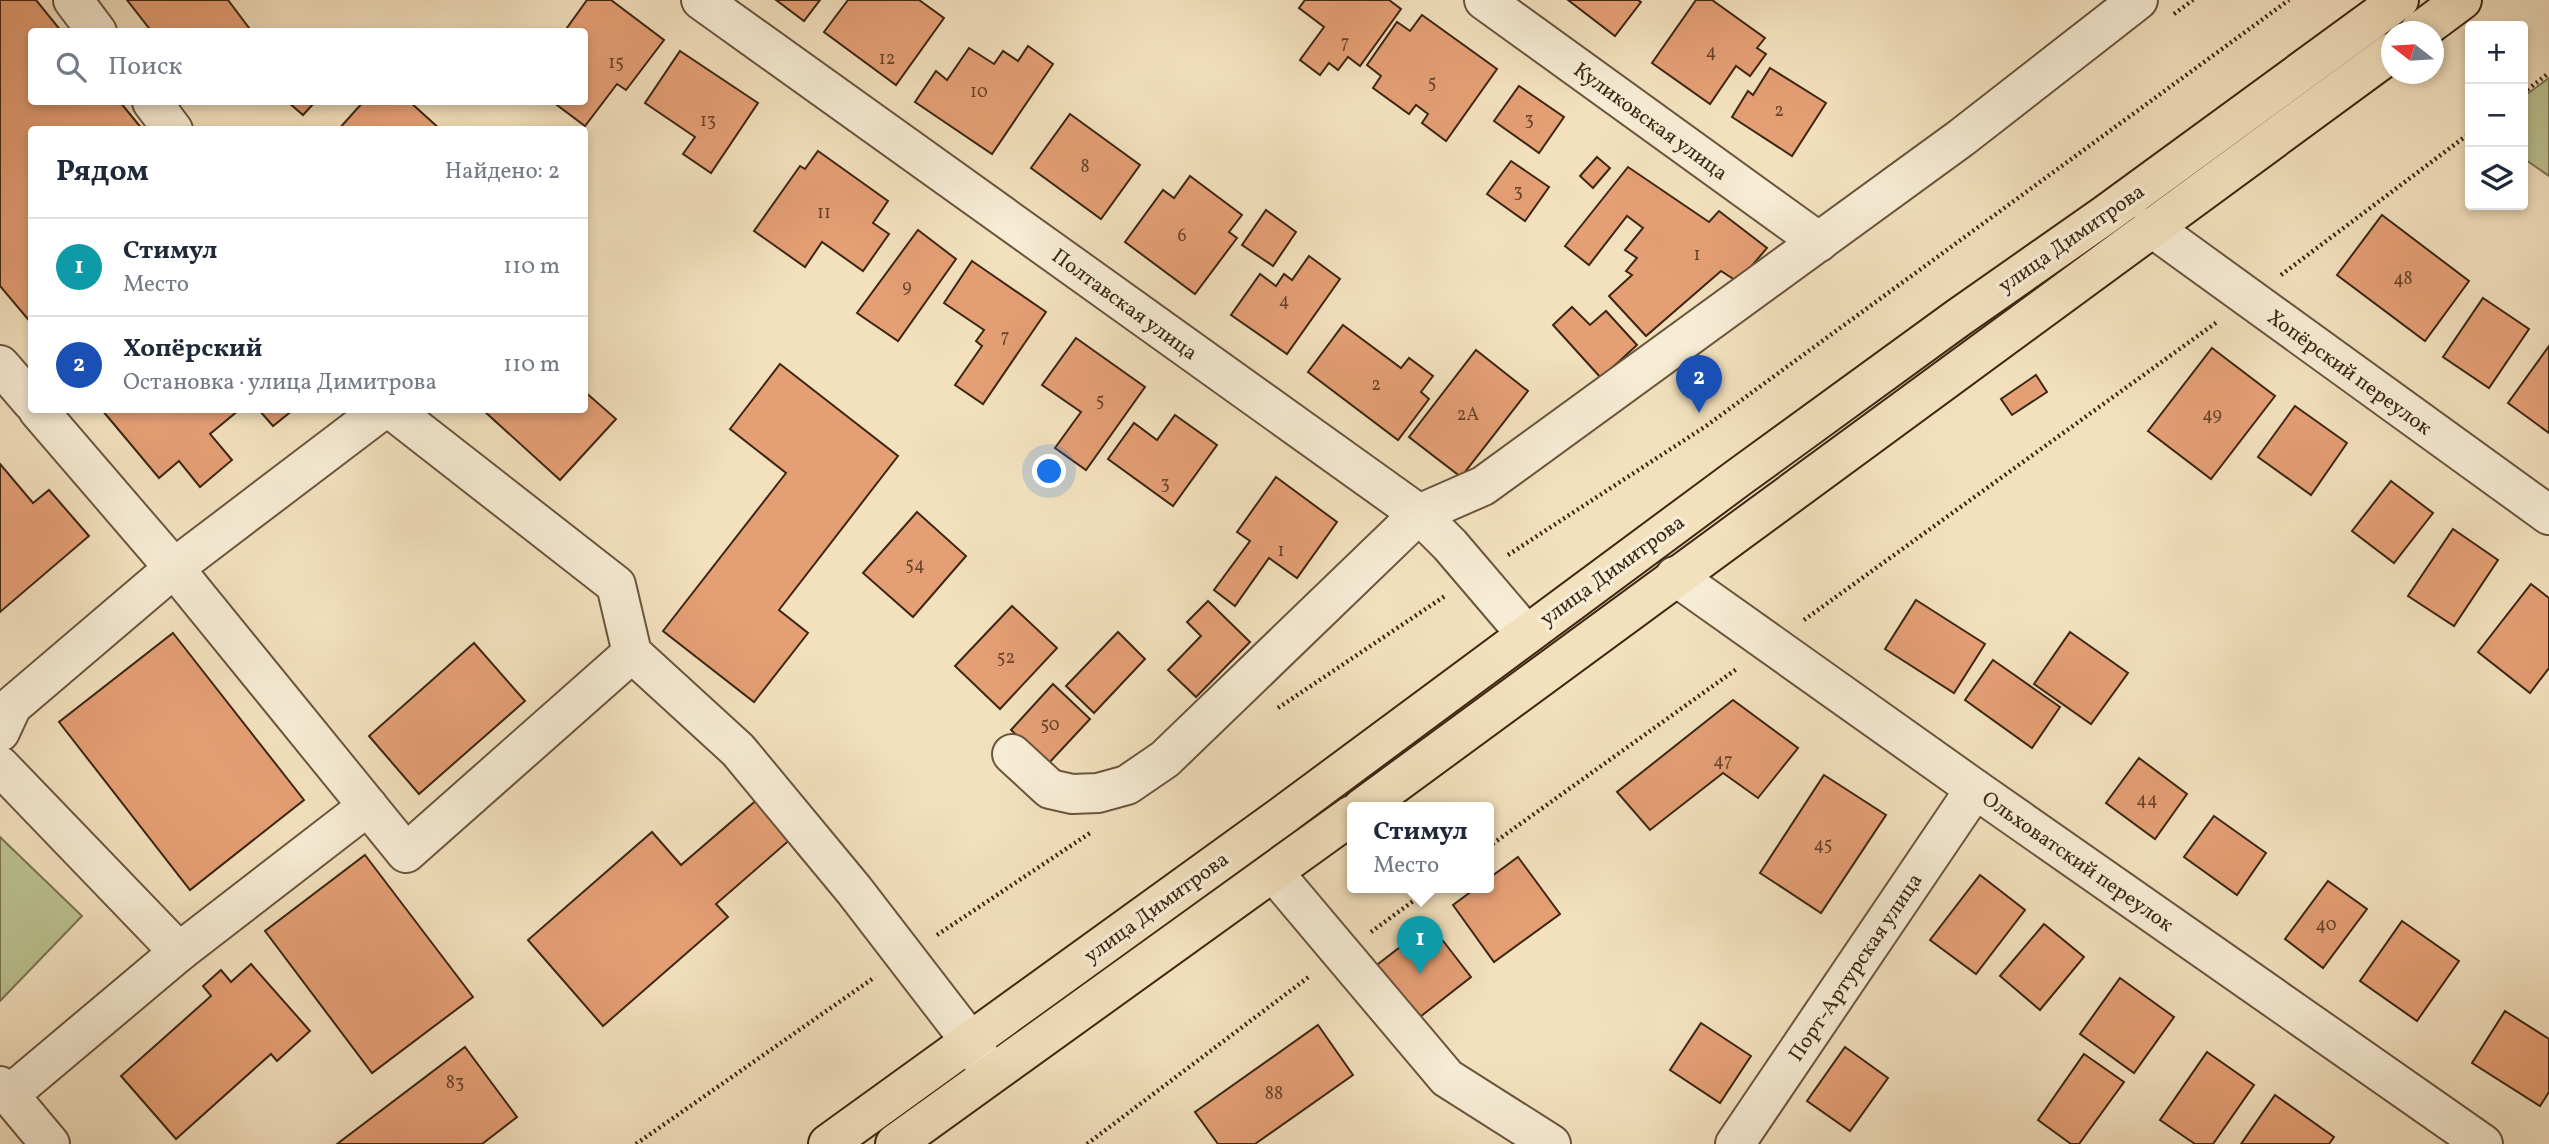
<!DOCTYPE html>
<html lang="ru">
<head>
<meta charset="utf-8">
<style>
	:root { --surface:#fff; --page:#f2f2f3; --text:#1f2937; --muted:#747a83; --line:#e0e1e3; --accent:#b45309 }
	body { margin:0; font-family:Vollkorn,serif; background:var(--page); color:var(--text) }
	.controls { position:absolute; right:21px; top:21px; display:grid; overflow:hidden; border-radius:7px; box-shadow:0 4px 10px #0003 }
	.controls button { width:63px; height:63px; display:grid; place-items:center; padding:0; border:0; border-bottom:2px solid var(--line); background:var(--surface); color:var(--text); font:35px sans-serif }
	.compass { position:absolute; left:2381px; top:21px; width:63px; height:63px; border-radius:50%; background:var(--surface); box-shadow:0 4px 10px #0003; rotate:287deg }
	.you { position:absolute; left:1050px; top:472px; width:24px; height:24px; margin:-18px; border:5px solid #fff; border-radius:50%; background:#1a73e8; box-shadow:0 0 0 10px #1a73e833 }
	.badge { display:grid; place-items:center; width:46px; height:46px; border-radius:50%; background:var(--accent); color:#fff; font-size:23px; font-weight:700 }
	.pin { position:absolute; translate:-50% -58px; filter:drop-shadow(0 2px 4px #0008) }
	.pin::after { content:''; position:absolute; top:37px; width:24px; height:21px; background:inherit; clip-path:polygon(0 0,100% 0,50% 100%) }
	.popup { position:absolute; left:1347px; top:802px; width:147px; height:91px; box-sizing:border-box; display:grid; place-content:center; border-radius:7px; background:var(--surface); filter:drop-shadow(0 2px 5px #0005); font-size:23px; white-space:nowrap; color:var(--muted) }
	.popup b { font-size:26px; color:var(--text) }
	.popup::after { content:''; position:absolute; left:50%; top:100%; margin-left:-14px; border:14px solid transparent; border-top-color:var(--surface) }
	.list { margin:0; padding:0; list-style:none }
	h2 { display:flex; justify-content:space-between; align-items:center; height:91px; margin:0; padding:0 28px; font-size:30px }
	h2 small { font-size:23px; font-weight:400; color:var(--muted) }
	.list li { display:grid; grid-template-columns:46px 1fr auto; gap:21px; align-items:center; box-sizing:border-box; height:98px; padding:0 28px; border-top:2px solid var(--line) }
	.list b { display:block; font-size:26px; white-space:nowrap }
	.list p { margin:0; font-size:23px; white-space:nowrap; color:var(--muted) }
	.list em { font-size:23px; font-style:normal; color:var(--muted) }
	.icon { flex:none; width:38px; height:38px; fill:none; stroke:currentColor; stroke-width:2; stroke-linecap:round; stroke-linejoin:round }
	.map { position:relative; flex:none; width:2549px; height:1144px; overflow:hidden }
	.search { position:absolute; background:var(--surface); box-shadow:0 4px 10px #0003; left:28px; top:28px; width:560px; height:77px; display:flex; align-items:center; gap:18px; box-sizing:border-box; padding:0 24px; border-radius:7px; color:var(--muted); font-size:26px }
	.panel { position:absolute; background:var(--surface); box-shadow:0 4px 10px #0003; left:28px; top:126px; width:560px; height:287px; border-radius:7px }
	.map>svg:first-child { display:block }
	.green { fill:#bbc391; stroke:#7c7452; stroke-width:2 }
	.building { fill:#e59f75; stroke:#3d2612; stroke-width:2 }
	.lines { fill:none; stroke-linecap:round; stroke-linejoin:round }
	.minor-casing { stroke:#6a553d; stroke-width:42 }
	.major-casing { stroke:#3d2612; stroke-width:42 }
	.path { stroke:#3d2612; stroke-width:4.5; stroke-dasharray:2 3.5; stroke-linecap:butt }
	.minor { stroke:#f7ecd5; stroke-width:38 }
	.major { stroke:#f3e1be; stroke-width:38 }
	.labels { text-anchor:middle; stroke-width:7; stroke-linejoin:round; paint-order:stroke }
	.number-label { font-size:18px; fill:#67442b }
	.street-label { font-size:21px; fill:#3d2612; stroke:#f7ecd5 }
</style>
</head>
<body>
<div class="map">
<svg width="2549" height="1144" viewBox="0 0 2549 1144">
	<rect width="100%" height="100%" fill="#f3e1be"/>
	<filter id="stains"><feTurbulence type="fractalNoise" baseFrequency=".00286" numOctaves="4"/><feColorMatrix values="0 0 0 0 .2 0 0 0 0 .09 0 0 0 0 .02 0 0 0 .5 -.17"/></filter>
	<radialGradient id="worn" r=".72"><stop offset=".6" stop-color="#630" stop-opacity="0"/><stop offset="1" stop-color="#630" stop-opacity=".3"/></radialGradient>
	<!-- green -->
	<g class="green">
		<path d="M2549 78V176L2523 158V97Z"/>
		<path d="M0 837 82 916 0 1001Z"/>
	</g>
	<!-- building -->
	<g class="building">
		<path d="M0 0H36L62 32H32V102H120L143 130H32V324L0 286Z"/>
		<path d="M127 0H228L252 32H152Z"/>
		<path d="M587 0H611L664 40 626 90 617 84 585 126 553 102H584V32H564Z"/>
		<path d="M776 0H820L804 21Z"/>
		<path d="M848 0H919L944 18 896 85 824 32Z"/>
		<path d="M1305 0H1389L1401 9 1360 66 1348 57 1338 70 1329 63 1320 75 1300 60 1324 27 1299 8Z"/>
		<path d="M1568 0H1638L1641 2 1615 36Z"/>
		<path d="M1696 0H1712L1765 38 1757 48 1766 54 1750 76 1736 66 1710 104 1652 63Z"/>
		<path d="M1422 15 1497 69 1446 141 1422 123 1428 114 1416 105 1409 114 1373 88 1381 76 1367 65 1397 22 1410 31Z"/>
		<path d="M1028 46 1053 64 992 154 915 102 936 71 947 80 969 48 994 64 1003 51 1018 61Z"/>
		<path d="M680 51 758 103 711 173 683 154 695 137 645 103Z"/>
		<path d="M1770 68 1826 103 1792 156 1732 117 1748 91 1753 95Z"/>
		<path d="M1519 86 1564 117 1539 153 1494 121Z"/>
		<path d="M288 102H315L303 115Z"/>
		<path d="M363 102H410L441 130H338Z"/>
		<path d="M1070 114 1140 165 1101 219 1031 168Z"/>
		<path d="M818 151 888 201 873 223 889 234 863 271 822 242 805 267 754 231 800 166 805 169Z"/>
		<path d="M1597 157 1610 168 1593 188 1580 176Z"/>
		<path d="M1511 161 1549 187 1525 221 1487 194Z"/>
		<path d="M1628 167 1709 222 1719 211 1767 248 1738 282 1721 271 1646 336 1609 296 1632 275 1626 271 1637 258 1625 250 1643 228 1627 216 1589 265 1565 246Z"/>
		<path d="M1190 176 1242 215 1229 232 1237 238 1195 294 1125 242 1163 190 1174 198Z"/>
		<path d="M1266 210 1296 232 1273 266 1242 245Z"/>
		<path d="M2382 215 2469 281 2425 341 2337 275Z"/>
		<path d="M918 230 956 259 898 341 857 313Z"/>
		<path d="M1309 256 1340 279 1287 354 1231 315 1260 274 1276 286 1284 274 1292 280Z"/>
		<path d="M972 261 1046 312 983 404 955 385 982 346 976 341 984 330 944 303Z"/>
		<path d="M2483 298 2529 329 2489 388 2443 357Z"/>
		<path d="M1572 307 1590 325 1606 311 1637 345 1601 378 1553 325Z"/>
		<path d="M1343 325 1401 368 1409 358 1433 376 1421 392 1429 399 1398 440 1308 372Z"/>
		<path d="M1076 338 1145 387 1086 470 1055 448 1081 412 1042 385Z"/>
		<path d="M2549 346V433L2508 403Z"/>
		<path d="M2212 348 2275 396 2211 479 2148 431Z"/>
		<path d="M1476 350 1528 391 1461 477 1409 437Z"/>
		<path d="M780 364 898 456 779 610 808 633 754 702 663 631 786 473 730 429Z"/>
		<path d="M2036 375 2047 392 2012 415 2001 399Z"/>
		<path d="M584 391 616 419 560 480 483 410H584Z"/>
		<path d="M2295 406 2347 443 2311 495 2258 457Z"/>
		<path d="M102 410H239L210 434 232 460 200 487 179 461 159 478Z"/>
		<path d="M259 410H293L273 426Z"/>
		<path d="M1175 415 1217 445 1173 506 1108 459 1134 423 1157 440Z"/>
		<path d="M0 464 33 503 49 490 89 536 0 612Z"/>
		<path d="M1276 477 1337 522 1297 578 1269 558 1235 606 1214 590 1250 541 1237 532Z"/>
		<path d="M2391 481 2433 513 2394 563 2352 531Z"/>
		<path d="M917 512 966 556 913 617 863 573Z"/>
		<path d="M2453 529 2498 560 2454 626 2408 596Z"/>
		<path d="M2531 584 2549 598V668L2530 693 2478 652Z"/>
		<path d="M1916 600 1985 644 1954 693 1885 649Z"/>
		<path d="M1208 601 1250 642 1196 697 1168 670 1201 636 1187 622Z"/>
		<path d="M1012 606 1057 648 1000 709 955 666Z"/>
		<path d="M1118 632 1145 659 1094 713 1066 686Z"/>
		<path d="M2070 632 2128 673 2091 724 2034 684Z"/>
		<path d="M173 633 304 800 190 890 59 722Z"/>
		<path d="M474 643 525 701 419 794 369 736Z"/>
		<path d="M1993 660 2060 707 2032 748 1965 700Z"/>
		<path d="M1053 684 1090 719 1048 764 1011 730Z"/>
		<path d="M1733 700 1798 748 1758 798 1723 773 1650 830 1617 792Z"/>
		<path d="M2139 758 2187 794 2155 839 2106 803Z"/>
		<path d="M1824 775 1886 815 1821 913 1760 873Z"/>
		<path d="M759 798 793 837 716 904 728 917 603 1026 528 940 652 832 681 865Z"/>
		<path d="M2214 816 2266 853 2237 895 2184 857Z"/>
		<path d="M365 855 473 997 372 1073 265 931Z"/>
		<path d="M1518 857 1560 914 1494 962 1453 905 1476 888H1488V879Z"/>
		<path d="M1980 875 2025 910 1976 974 1930 940Z"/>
		<path d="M2328 881 2367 909 2323 968 2285 939Z"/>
		<path d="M2402 921 2459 961 2417 1021 2360 981Z"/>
		<path d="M1430 924 1471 977 1411 1024 1369 971Z"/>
		<path d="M2044 924 2084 957 2040 1010 2000 976Z"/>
		<path d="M251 964 310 1031 277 1061 271 1054 176 1139 121 1076 211 996 203 986 221 970 231 982Z"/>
		<path d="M2120 978 2174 1017 2134 1073 2080 1034Z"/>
		<path d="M2505 1011 2549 1039V1092L2540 1106 2472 1063Z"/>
		<path d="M1701 1023 1751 1056 1720 1103 1670 1070Z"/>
		<path d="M1318 1025 1353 1075 1255 1144H1218L1195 1112Z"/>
		<path d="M465 1047 517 1117 482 1144H337Z"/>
		<path d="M1845 1047 1888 1078 1850 1131 1807 1101Z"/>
		<path d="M2207 1052 2254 1085 2213 1144H2195L2160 1120Z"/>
		<path d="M2084 1054 2124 1082 2079 1144H2071L2038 1120Z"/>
		<path d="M2275 1095 2334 1137 2329 1144H2241Z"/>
	</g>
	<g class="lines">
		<!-- minor casing -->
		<g class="minor-casing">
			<g id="minor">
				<path d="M73 0 97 32"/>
				<path d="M701 0 1419 514 1450 545 1526 634"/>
				<path d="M1484 0 1819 242"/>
				<path d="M152 102 173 130"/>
				<path d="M2151 227 2549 515"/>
				<path d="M0 365 32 402"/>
				<path d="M38 410 174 568 406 853 632 653"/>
				<path d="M392 410 616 585 632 653 738 750 854 890 971 1042 988 1070"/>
				<path d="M1675 576 1975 789 2483 1144"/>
				<path d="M0 732 12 706 174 568 382 410"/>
				<path d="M1012 754 1050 789 1072 794 1098 793 1127 785 1165 759 1419 514 1483 486 1961 138 2138 0"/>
				<path d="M0 766 179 952 9 1095 0 1086"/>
				<path d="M1274 873 1447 1078 1551 1144"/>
				<path d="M179 952 368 806"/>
				<path d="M9 1095 50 1144"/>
				<path d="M1735 1144 1975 789"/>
			</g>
		</g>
		<!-- major casing -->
		<g class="major-casing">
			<g id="major">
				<path d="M2419 32 2462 0"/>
				<path d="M1362 808 2392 52"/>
				<path d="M828 1144 1282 816 1738 478 1958 318 2105 215 2399 0"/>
				<path d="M895 1144 1352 815"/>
			</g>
		</g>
		<!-- path -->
		<g class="path">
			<path d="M2174 14 2193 0"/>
			<path d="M2523 93 2549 73"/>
			<path d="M2281 275 2470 133"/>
			<path d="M1508 555 1706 426 2289 0"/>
			<path d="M1804 620 2217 322"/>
			<path d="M1278 708 1445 596"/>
			<path d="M1488 847 1738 668"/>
			<path d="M1371 932 1431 888"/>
			<path d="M937 935 1090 833"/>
			<path d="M636 1144 875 977"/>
			<path d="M1087 1144 1310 976"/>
		</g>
		<!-- minor -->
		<use href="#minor" class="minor"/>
		<!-- major -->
		<use href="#major" class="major"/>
	</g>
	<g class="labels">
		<!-- number labels -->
		<g class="number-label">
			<text x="1345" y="48">7</text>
			<text x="1711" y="57">4</text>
			<text x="887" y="64">12</text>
			<text x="616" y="68">15</text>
			<text x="1432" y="88">5</text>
			<text x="979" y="97">10</text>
			<text x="1779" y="116">2</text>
			<text x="1529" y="125">3</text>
			<text x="708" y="126">13</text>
			<text x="1085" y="172">8</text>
			<text x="1518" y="197">3</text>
			<text x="824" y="218">11</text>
			<text x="1182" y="241">6</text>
			<text x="1697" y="260">1</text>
			<text x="2403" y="284">48</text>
			<text x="907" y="292">9</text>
			<text x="1284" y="306">4</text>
			<text x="1005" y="342">7</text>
			<text x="1376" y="390">2</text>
			<text x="1100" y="406">5</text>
			<text x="1468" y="420">2А</text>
			<text x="2212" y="420">49</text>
			<text x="1165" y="489">3</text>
			<text x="1281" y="556">1</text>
			<text x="915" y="570">54</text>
			<text x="1006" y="663">52</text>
			<text x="1050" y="730">50</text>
			<text x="1723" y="766">47</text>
			<text x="2147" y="805">44</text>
			<text x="1823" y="850">45</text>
			<text x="2326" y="930">40</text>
			<text x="455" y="1088">83</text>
			<text x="1274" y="1099">88</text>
		</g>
		<!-- street labels -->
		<g class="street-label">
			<text transform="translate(1651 121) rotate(36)" y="7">Куликовская улица</text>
			<text transform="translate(2071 238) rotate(-35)" y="7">улица Димитрова</text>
			<text transform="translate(1125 304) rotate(36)" y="7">Полтавская улица</text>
			<text transform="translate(2350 372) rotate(36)" y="7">Хопёрский переулок</text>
			<text transform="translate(1612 570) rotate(-36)" y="7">улица Димитрова</text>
			<text transform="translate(2078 861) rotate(35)" y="7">Ольховатский переулок</text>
			<text transform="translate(1156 907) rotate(-36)" y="7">улица Димитрова</text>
			<text transform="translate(1855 967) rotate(-56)" y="7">Порт-Артурская улица</text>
		</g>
	</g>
	<rect width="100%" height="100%" filter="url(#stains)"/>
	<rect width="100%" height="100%" fill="url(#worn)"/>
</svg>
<div class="controls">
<button>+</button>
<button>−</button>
<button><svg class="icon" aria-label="layers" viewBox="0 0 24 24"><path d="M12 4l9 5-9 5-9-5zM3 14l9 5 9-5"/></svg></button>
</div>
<svg class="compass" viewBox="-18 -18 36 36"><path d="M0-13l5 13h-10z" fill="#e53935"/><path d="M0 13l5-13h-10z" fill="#747a83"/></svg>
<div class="you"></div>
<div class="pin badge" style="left:1420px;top:974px;background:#0f9aa8">1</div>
<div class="popup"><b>Стимул</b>Место</div>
<div class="pin badge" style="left:1699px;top:413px;background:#1a4fb4">2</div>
<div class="search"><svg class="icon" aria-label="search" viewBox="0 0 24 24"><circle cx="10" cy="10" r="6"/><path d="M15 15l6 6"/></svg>Поиск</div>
<section class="panel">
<h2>Рядом<small>Найдено: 2</small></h2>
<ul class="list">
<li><span class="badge" style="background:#0f9aa8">1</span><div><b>Стимул</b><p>Место</p></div><em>110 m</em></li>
<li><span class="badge" style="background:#1a4fb4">2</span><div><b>Хопёрский</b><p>Остановка · улица Димитрова</p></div><em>110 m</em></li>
</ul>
</section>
</div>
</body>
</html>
